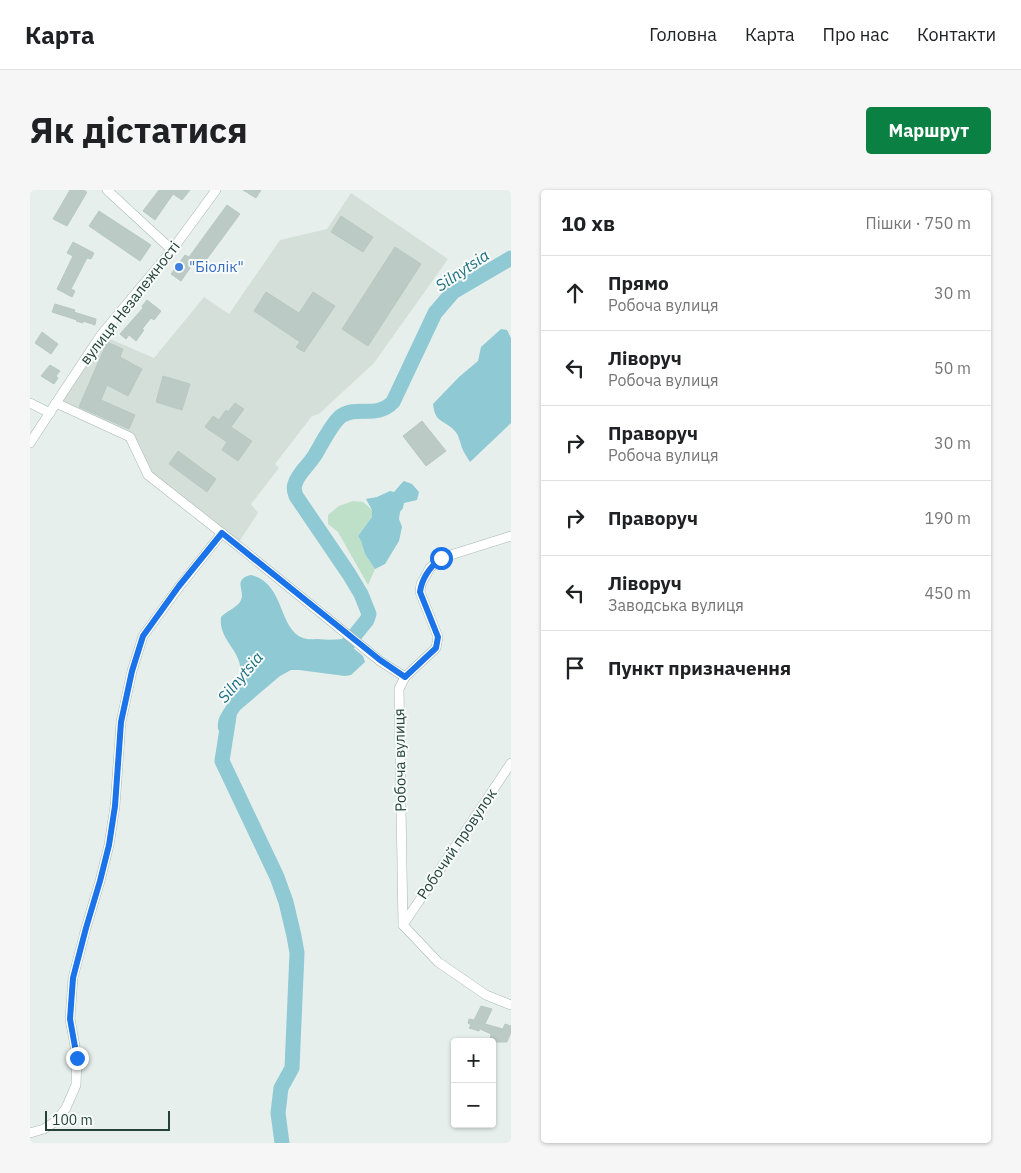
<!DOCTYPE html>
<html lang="uk">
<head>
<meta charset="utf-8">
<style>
	:root { --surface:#fff; --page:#f6f6f6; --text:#202124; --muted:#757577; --line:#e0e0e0; --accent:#0b8043 }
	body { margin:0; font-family:"IBM Plex Sans",sans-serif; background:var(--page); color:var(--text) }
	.controls { position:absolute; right:15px; bottom:15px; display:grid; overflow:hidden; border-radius:5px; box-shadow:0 1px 4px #0004 }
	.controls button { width:45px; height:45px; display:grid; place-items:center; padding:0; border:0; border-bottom:1px solid var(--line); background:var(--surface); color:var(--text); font:25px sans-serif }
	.scale { position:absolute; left:15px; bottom:12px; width:125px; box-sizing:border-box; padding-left:5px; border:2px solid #24423a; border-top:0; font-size:14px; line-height:18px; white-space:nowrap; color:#24423a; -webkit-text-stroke:4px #f7fbf9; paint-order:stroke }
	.stop { position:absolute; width:15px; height:15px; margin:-11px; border:4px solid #1a73e8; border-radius:50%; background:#fff }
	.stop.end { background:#1a73e8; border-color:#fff; box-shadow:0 1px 5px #0008 }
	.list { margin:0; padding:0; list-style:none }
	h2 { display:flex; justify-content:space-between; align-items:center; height:65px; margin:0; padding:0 20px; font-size:21px }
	h2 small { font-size:16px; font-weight:400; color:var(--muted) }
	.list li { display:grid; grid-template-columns:32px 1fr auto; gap:15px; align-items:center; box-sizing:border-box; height:75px; padding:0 20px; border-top:1px solid var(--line) }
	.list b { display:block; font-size:19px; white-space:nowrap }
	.list p { margin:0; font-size:16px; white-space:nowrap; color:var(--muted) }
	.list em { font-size:16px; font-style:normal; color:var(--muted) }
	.icon { flex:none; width:28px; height:28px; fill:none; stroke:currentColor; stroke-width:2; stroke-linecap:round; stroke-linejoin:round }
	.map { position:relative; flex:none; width:481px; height:953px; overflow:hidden; border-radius:5px }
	header { display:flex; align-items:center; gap:30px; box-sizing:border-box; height:70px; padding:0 25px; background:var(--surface); border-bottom:1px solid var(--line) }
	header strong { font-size:24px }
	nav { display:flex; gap:28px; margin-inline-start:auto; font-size:18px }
	.intro { display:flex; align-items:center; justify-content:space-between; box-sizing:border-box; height:120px; padding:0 30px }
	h1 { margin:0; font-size:35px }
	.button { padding:12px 22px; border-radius:5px; background:var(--accent); color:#fff; font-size:18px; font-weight:700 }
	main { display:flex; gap:30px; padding:0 30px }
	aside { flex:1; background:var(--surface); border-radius:5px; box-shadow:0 1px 4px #0004 }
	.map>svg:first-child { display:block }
	.built { fill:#d4dfda }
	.green { fill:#bfe0c8 }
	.water { fill:#8ec9d4 }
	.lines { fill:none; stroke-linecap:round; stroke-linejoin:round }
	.river { stroke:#8ec9d4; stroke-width:15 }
	.building { fill:#bbcac4; stroke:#b8c9c2 }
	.street-casing { stroke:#a8b8b2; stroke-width:10 }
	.street { stroke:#fff; stroke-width:9 }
	.route { stroke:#1a73e8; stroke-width:6 }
	.shop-dot { fill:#3f7fe0; stroke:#f7fbf9; stroke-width:2 }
	.labels { text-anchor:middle; stroke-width:4; stroke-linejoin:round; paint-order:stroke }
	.shop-label { font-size:15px; fill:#366cbe; stroke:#f7fbf9; text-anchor:start }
	.street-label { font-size:15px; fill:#24423a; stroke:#f7fbf9 }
	.water-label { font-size:16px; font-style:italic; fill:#1c6f80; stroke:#f7fbf9 }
</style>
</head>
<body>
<header>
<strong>Карта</strong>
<nav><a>Головна</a><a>Карта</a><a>Про нас</a><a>Контакти</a></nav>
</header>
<div class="intro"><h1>Як дістатися</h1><a class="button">Маршрут</a></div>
<main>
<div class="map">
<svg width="481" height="953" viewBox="0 0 481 953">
	<rect width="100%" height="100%" fill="#e6efeb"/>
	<!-- built -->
	<path class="built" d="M321 3 418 69 344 173 289 224 282 226 245 274 249 278 221 314 228 323 207 355 118 285 100 247 26 213 71 145 124 168 174 107 199 124 250 50 297 39Z"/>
	<!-- green -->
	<path class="green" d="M323 311 333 312 342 320V327L328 346 331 351 335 364 345 379 338 395 308 342 298 334V325L309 316Z"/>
	<!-- water -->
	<g class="water">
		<path d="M471 139 477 140 481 148V233L440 272C437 267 434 263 432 258 430 252 429 245 424 240 413 229 405 233 403 214L429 187 448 171 451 157Z"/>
		<path d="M374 291 382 294 389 302 387 310 374 313 373 318 370 322 369 329 372 337 369 351 355 374 345 379 335 364 331 351 328 346 342 327V320L336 309 347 307 360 301 364 302C368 298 370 294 374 291Z"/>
		<path d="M221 385C255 393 248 439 273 448 278 450 284 449 288 449 296 450 304 450 312 449L333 466 335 472 321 485 315 486 269 480H261L250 486 210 520 203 531 200 543 198 545 192 544C189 541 187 539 188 534 188 526 194 520 198 513 203 505 208 494 210 484 214 462 188 451 191 427 196 422 208 416 210 412 217 401 201 390 221 385Z"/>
	</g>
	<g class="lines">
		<!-- river -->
		<g class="river">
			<path d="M301 465 312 461 337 430 339 424 331 404 319 384 266 306C265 302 263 299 265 294 268 283 279 275 285 265 291 255 302 233 311 226 328 215 346 229 363 212L405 123 423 102 481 68"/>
			<path d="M199 526 192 571 247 687 256 712 264 746 267 763 262 878 251 898 248 923 252 953"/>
		</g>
	</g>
	<!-- building -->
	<g class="building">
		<path d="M40 0H53L57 2 37 36 23 29Z"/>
		<path d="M129 0H160L152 10 143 4 125 30 113 21Z"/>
		<path d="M213 0H231L226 8Z"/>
		<path d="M197 15 210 24 174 73 167 68 151 91 141 84 155 65 159 67Z"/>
		<path d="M69 21 121 55 110 71 59 36Z"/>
		<path d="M311 26 343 47 333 62 301 42Z"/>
		<path d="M43 52 64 63 61 69 57 68 41 99 45 101 42 107 27 99 43 66 37 63Z"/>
		<path d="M365 57 391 74 338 156 312 139Z"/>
		<path d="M236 102 269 123 283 102 305 116 274 162 266 157 270 152 224 121Z"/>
		<path d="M117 110 131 121 124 130 121 128 112 139 114 140 106 151 99 145 96 149 90 144 113 118 112 116Z"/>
		<path d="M25 114 45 120 44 122 66 129 65 135 53 131V133L46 131 47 130 22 122Z"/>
		<path d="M12 142 28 154 21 164 5 153Z"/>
		<path d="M77 152 93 159 90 167 112 179 98 206 77 195 71 210 105 225 99 239 49 217Z"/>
		<path d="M20 175 30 181 26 186 28 188 24 194 11 186Z"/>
		<path d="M133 186 160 194 152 220 126 212Z"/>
		<path d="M205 213 214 219 201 237 222 251 208 271 192 260 197 252 175 237 183 226 189 230 196 220 198 222Z"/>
		<path d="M392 231 416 261 396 276 373 246Z"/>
		<path d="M148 261 186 289 177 302 139 274Z"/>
		<path d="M451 816 462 819 455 834 473 839 475 834 481 836V842L477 852H460L461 844 450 839 449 841 439 838 441 835 438 833 439 829 444 830Z"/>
	</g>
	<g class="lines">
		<!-- street casing -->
		<g class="street-casing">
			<g id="street">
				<path d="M77 0 142 60"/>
				<path d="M0 213 20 223"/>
				<path d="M26 213 100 247 118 285 207 355 350 471 375 487"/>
				<path d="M0 253 26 213 71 145 142 60 186 0"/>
				<path d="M481 346 411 368 400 378 391 394 390 402 408 447 406 458 375 487 369 499 373 735 408 772 456 805 481 815"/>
				<path d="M373 735 481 573"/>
				<path d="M0 943 14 939 26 931 36 918 46 895 47 867 40 829 43 788 56 738 70 691 79 655 85 616 91 532 102 481 113 446 149 397 192 343"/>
			</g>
		</g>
		<!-- street -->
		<use href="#street" class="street"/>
	</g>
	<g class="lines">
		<!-- route -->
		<path class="route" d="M47 868 40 829 43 788 56 738 70 691 79 655 85 616 91 532 102 481 113 446 149 396 192 343 350 470 375 487 406 458 408 447 390 402C392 387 400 377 411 368"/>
	</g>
	<!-- markers -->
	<circle class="shop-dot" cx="149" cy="77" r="5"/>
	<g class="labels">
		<!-- shop labels -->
		<g class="shop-label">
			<text x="159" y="82">"Біолік"</text>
		</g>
		<!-- street labels -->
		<g class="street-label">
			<text transform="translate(100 113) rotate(-52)" y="5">вулиця Незалежності</text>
			<text transform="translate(370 570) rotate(-91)" y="5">Робоча вулиця</text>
			<text transform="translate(427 654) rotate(-56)" y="5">Робочий провулок</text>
		</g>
		<!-- water labels -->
		<g class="water-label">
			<text transform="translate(432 80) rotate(-34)" y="6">Silnytsia</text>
			<text transform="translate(210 487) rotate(-50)" y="6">Silnytsia</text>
		</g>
	</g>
</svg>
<div class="controls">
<button>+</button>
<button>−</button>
</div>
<div class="scale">100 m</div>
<div class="stop" style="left:411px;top:368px"></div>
<div class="stop end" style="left:47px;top:868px"></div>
</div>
<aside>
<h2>10 хв<small>Пішки · 750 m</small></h2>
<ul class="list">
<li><svg class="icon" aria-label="ahead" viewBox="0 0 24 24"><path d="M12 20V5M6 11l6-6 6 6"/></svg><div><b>Прямо</b><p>Робоча вулиця</p></div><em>30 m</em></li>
<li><svg class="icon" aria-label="left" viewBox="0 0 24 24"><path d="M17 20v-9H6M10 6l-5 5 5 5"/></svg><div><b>Ліворуч</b><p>Робоча вулиця</p></div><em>50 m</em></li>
<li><svg class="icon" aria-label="right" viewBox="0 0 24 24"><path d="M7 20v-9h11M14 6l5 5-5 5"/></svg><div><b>Праворуч</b><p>Робоча вулиця</p></div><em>30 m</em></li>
<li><svg class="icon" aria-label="right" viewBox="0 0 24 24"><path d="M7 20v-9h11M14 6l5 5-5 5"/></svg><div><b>Праворуч</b></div><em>190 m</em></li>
<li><svg class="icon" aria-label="left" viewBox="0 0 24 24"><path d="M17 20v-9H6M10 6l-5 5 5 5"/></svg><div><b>Ліворуч</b><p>Заводська вулиця</p></div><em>450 m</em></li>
<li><svg class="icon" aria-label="arrive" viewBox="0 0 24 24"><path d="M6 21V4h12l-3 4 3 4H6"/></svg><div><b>Пункт призначення</b></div></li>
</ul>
</aside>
</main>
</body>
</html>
